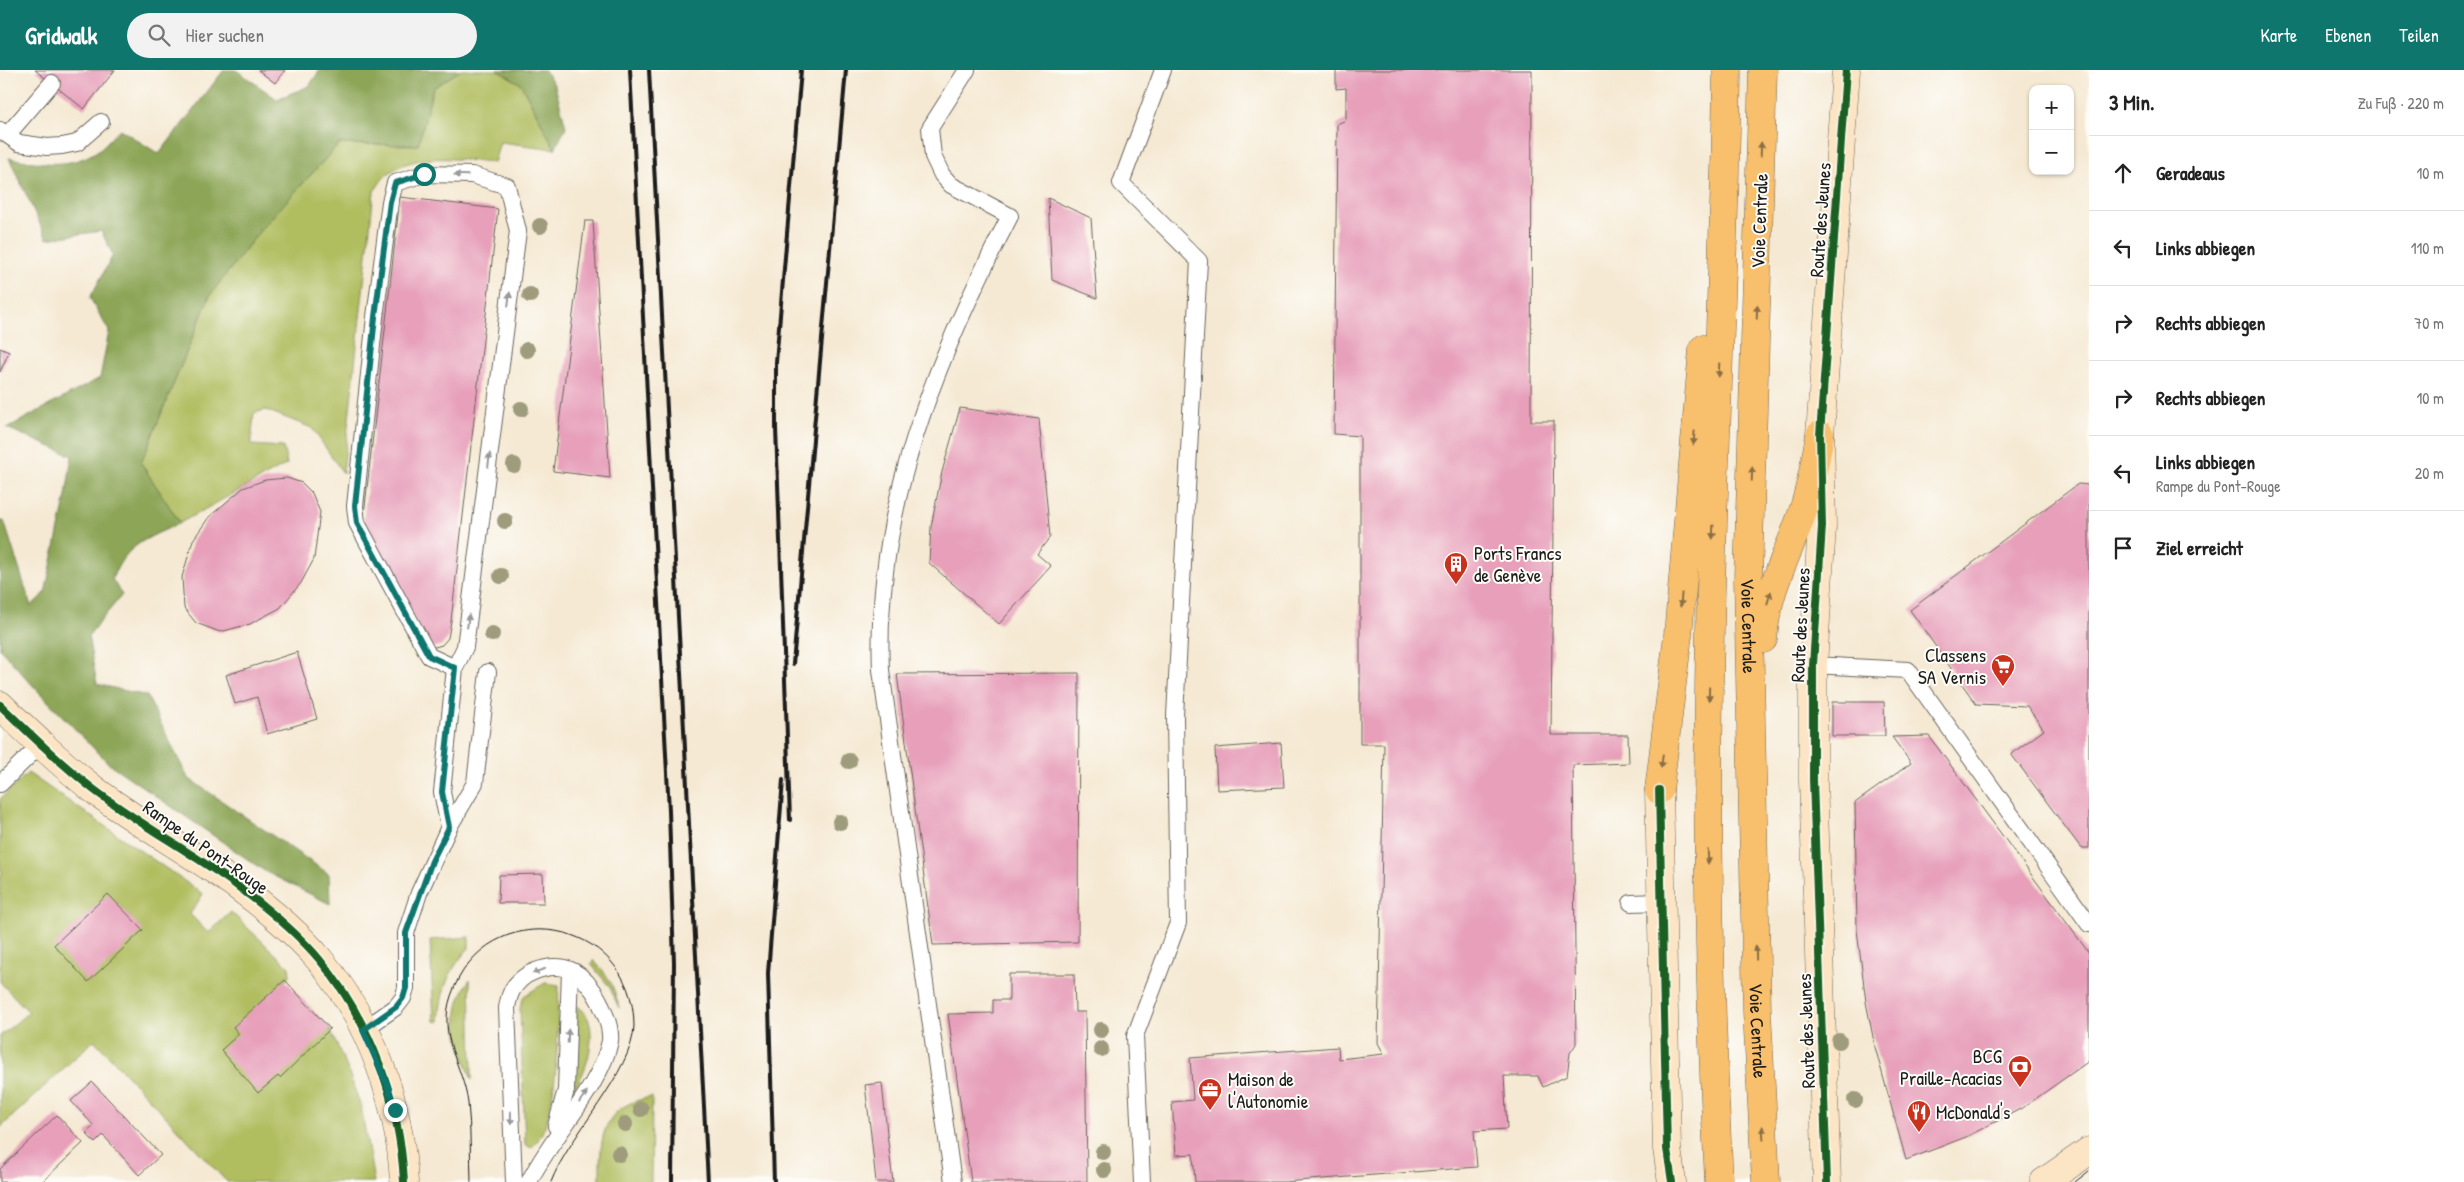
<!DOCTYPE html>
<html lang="de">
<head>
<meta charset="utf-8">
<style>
	:root { --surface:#fff; --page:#f2f2f2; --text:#222; --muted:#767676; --line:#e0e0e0; --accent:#0f766e }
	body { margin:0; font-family:"Patrick Hand",sans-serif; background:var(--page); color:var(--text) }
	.controls { position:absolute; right:15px; top:15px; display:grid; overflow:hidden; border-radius:10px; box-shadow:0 1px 4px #0004 }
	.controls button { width:45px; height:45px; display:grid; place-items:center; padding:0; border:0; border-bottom:1px solid var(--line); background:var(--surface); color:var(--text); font:25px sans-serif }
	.stop { position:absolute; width:15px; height:15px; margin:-11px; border:4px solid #0f766e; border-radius:50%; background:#fff }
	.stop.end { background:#0f766e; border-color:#fff; box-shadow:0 1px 5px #0008 }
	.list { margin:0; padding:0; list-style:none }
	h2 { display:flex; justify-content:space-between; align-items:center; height:65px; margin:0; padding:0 20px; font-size:21px }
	h2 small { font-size:16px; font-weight:400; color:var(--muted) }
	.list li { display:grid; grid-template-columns:32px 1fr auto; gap:15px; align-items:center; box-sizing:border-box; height:75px; padding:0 20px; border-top:1px solid var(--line) }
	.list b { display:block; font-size:19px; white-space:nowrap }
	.list p { margin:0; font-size:16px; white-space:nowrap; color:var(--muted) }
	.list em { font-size:16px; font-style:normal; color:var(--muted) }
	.icon { flex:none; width:28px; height:28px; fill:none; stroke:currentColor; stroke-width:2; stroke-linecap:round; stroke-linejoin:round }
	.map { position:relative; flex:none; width:2089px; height:1112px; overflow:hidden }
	header { display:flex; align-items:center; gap:30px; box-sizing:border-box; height:70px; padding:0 25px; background:var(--accent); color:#fff }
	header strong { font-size:24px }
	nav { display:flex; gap:28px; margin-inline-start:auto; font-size:18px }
	.search { width:350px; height:45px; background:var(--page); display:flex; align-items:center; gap:12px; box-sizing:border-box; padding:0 18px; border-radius:28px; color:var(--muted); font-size:19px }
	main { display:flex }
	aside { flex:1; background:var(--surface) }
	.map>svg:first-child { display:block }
	.green { fill:#b1be60; stroke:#666d3e }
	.forest { fill:#8ca556; stroke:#546039 }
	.building { fill:#e79fba }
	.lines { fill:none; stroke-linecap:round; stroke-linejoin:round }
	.lane-casing { stroke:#68645c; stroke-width:18 }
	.secondary-casing { stroke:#68645c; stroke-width:29 }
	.primary-casing { stroke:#68645c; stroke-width:29 }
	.lane { stroke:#fff; stroke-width:16 }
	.secondary { stroke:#fce5c4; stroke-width:28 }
	.primary { stroke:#f8bf6c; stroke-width:28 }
	.tram { stroke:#1c1c1c; stroke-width:1 }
	.rail { stroke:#1c1c1c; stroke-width:4 }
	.cycleway-casing { stroke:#fdfcf7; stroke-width:11 }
	.cycleway { stroke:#1b5e20; stroke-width:8 }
	.tree { fill:#9f9c7d }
	.oneway { fill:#8a6e44 }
	.oneway2 { fill:#999 }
	.route { stroke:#0f766e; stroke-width:6 }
	.labels { text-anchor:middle; stroke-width:4; stroke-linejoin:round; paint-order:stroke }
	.street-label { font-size:19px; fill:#1c1c1c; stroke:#fdfcf7 }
	.poi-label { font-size:19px; fill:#1c1c1c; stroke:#fdfcf7; text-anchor:start }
</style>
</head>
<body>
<header>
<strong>Gridwalk</strong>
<div class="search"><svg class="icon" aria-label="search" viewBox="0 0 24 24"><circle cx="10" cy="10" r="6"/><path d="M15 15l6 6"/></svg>Hier suchen</div>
<nav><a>Karte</a><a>Ebenen</a><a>Teilen</a></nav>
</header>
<main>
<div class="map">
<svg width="2089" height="1112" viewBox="0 0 2089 1112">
	<rect width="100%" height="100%" fill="#fdfcf7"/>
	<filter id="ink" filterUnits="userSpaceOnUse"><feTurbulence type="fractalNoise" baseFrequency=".02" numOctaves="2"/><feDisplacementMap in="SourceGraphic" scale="10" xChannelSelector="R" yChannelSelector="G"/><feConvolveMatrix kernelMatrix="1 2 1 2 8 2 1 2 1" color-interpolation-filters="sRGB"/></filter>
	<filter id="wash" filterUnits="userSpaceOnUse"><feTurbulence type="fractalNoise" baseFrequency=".0096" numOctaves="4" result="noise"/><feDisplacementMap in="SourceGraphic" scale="20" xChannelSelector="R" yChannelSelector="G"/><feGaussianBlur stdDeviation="1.12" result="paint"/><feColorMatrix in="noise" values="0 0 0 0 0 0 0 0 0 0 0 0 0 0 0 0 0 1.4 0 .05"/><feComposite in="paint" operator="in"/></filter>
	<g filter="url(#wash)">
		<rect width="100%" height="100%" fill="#f5e9d3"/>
		<!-- green -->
		<g class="green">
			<path d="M461 0H498L521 14 555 79 500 72 494 93C459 90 419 81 389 103 383 107 379 115 374 121L343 403 312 358 266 340 254 343 251 375 283 377 287 394 180 453 141 393 210 225 262 158 339 74 418 75 433 18Z"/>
			<path d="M28 703 203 824 190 844 208 863 231 842 289 897 290 905 285 911 330 959 348 1000 361 1037 374 1112H227L94 970 0 1058V966L29 942 0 912V806L3 803 0 800V729Z"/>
			<path d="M469 867V878C448 901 441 921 439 952L434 951 430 870Z"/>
			<path d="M593 890C608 905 615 917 619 938L609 916 591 894Z"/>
			<path d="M470 909 472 998V1010C459 973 446 945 470 909Z"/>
			<path d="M545 913 559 915C557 953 561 1054 531 1078L525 1074 520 938 524 926Z"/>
			<path d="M577 936C602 949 589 1001 574 1018Z"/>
			<path d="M652 1027 651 1112H600C600 1068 600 1036 652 1027Z"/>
		</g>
		<!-- forest -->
		<g class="forest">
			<path d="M224 0H236L277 29 309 16 320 0H461L433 18 418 75 339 74 262 158 210 225 141 393 180 453C147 469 127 473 112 509L122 525 88 566 97 614 147 626 188 708 329 804 330 834 266 802 108 693 36 619 0 579V451H4L31 536 45 523 66 426 72 386 7 358 100 308 109 261 90 228 113 185 101 161 47 169 9 88C39 93 67 99 94 83 104 77 112 66 120 59L159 84Z"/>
			<path d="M498 0H545L555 16 566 57 555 79 521 14Z"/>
		</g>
		<g id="blocks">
			<!-- building -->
			<g class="building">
				<path d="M35 0H115L84 39Z"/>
				<path d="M258 0H285L275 13Z"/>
				<path d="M1336 0H1532L1531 351H1554L1551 665H1628L1629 693 1573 695 1576 974 1570 983 1567 1006 1543 1017 1538 1006H1504L1507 1059 1474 1061 1477 1097 1284 1112H1195L1193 1084 1176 1085 1172 1032 1193 1030 1190 988 1338 977 1339 989 1384 984 1378 973 1384 674H1360V366L1334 364 1337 54 1346 50V18L1336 19Z"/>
				<path d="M400 127 498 139 451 551 448 568 442 575 435 577H429L363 454Z"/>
				<path d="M1048 128 1091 148 1097 228 1052 210Z"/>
				<path d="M585 151H593L610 408 553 401Z"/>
				<path d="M0 278 9 282 0 302Z"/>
				<path d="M960 338 1039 349 1050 467 1037 484 1051 496 999 554 929 493 931 457 942 402Z"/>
				<path d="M287 408 302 413 312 423 320 442 314 489 301 513 280 538 250 554 220 562 196 553 184 538 182 507 193 470 209 447 243 418 265 410Z"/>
				<path d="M2078 414 2089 415V778H2081L2011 684 2044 660 2027 636 1976 634 1910 540Z"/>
				<path d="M297 582 317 649 267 664 257 627 235 634 226 605Z"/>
				<path d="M1079 603 1078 872 933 875 897 604Z"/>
				<path d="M1832 632H1884L1885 666H1832Z"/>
				<path d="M1929 666 2089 883V991L2024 1037 1966 1067 1906 1090 1875 977 1866 932 1857 860 1855 733 1911 693 1892 667Z"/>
				<path d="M1281 673 1284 717 1217 720 1215 678Z"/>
				<path d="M543 804 544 833H498L499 805Z"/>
				<path d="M108 824 143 860 88 912 54 875Z"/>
				<path d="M1009 904H1074L1075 942H1085L1087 1112H971L948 944 993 943V930H1009Z"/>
				<path d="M285 910 330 959 280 1008 278 1006 258 1023 221 980 239 964 233 957Z"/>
				<path d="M92 1012 161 1085 139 1105 103 1065 95 1073 86 1063 94 1056 71 1031Z"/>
				<path d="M882 1013 887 1063 893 1112H876L871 1065 865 1015Z"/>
				<path d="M57 1045 83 1073 42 1112H0V1099Z"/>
			</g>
		</g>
	</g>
	<g filter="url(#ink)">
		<use href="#blocks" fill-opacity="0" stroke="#68645c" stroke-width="1"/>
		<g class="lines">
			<!-- lane casing -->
			<g class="lane-casing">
				<g id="lane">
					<path d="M0 60 19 73 47 77 62 76 77 73 101 52"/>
					<path d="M8 64 52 13"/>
					<path d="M1813 595 1908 600 2089 854"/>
					<path d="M0 714 41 674"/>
					<path d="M449 757 442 722 455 598 465 577 518 161 507 116 472 105 424 104 395 113 390 132 375 247 355 436 357 453 429 586 455 598"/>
					<path d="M1631 833 1660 832"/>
					<path d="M363 960 396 937 403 928 406 918V863L419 823 449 757 475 713 488 602"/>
					<path d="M556 1056 566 1020 570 900"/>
					<path d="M514 1112 507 938C508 931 510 923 514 917 528 898 560 890 579 905 591 915 599 928 604 942 608 950 611 963 610 971 601 1017 550 1068 529 1112"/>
					<path d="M953 1112 881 600C874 437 937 287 1010 146L951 115 942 105 933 86 930 58 967 0"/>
					<path d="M1142 1112 1135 966 1178 853 1175 646 1199 191 1121 113 1163 0"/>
				</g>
			</g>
			<!-- secondary casing -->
			<g class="secondary-casing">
				<g id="secondary">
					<path d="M0 635C30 664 60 693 93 719 140 755 193 783 240 818 268 839 297 863 319 889 371 951 400 1033 404 1112"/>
					<path d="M1659 720 1667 1079 1672 1112"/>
					<path d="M1827 1112 1813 710V595L1822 456 1820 365 1846 0"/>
					<path d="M2044 1112 2089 1081"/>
				</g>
			</g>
			<!-- primary casing -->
			<g class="primary-casing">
				<g id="primary">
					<path id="s1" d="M1763 0 1748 509 1757 941 1766 1112"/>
					<path d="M1763 569C1767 519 1786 490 1802 444 1811 419 1815 391 1820 365"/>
					<path d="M1659 720 1678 565 1703 279"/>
					<path d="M1719 1112C1709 928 1706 743 1710 559 1714 373 1725 186 1727 0"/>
				</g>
			</g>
			<!-- lane -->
			<use href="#lane" class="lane"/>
			<!-- secondary -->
			<use href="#secondary" class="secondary"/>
			<!-- primary -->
			<use href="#primary" class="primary"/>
			<!-- tram -->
			<g class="tram">
				<path d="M471 1112C470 1086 471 1059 468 1033 463 995 437 967 451 926 486 822 634 847 634 956 633 1001 569 1065 551 1112"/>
				<path d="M2075 1112 2089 1101"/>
			</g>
			<!-- rail -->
			<g class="rail">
				<path d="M630 0 669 741 674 893 672 1112"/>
				<path d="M649 0 708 1112"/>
				<path d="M793 594 846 0"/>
				<path d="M790 750 776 358V292L801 0"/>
				<path d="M774 1112 768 903 783 710"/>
			</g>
			<!-- cycleway casing -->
			<g class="cycleway-casing">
				<g id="cycleway">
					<path d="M0 635C30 664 60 693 93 719 140 755 193 783 240 818 268 839 297 863 319 889 371 951 400 1033 404 1112"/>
					<path d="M1659 720 1667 1079 1672 1112"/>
					<path d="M1827 1112 1813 710V595L1822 456 1820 365 1846 0"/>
				</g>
			</g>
			<!-- cycleway -->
			<use href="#cycleway" class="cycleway"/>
		</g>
		<!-- trees -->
		<g class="tree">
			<circle cx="540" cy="156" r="8"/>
			<circle cx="530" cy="225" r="8"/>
			<circle cx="527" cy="280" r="8"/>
			<circle cx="521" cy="339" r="8"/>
			<circle cx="514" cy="395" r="8"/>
			<circle cx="505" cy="451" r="8"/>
			<circle cx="501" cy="506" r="8"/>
			<circle cx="492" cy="564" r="8"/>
			<circle cx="849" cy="691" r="8"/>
			<circle cx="840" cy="752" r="8"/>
			<circle cx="1101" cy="960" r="8"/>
			<circle cx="1839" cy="971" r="8"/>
			<circle cx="1101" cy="979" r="8"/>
			<circle cx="1855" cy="1030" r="8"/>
			<circle cx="641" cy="1039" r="8"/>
			<circle cx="625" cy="1054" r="8"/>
			<circle cx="1103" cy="1082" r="8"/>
			<circle cx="619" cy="1084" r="8"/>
			<circle cx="1104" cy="1100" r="8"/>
		</g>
		<!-- one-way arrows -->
		<defs><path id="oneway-solid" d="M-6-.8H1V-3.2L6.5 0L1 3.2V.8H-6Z" transform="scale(1.25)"/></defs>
		<g class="oneway">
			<use href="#oneway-solid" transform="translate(1761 79) rotate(-88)"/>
			<use href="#oneway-solid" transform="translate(1757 242) rotate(-88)"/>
			<use href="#oneway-solid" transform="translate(1719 300) rotate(92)"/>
			<use href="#oneway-solid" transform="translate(1694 368) rotate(95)"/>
			<use href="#oneway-solid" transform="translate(1752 404) rotate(-88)"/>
			<use href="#oneway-solid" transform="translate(1713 462) rotate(92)"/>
			<use href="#oneway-solid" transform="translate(1769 528) rotate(-73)"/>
			<use href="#oneway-solid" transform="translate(1681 530) rotate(95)"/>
			<use href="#oneway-solid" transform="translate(1709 624) rotate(91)"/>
			<use href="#oneway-solid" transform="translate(1662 691) rotate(97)"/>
			<use href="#oneway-solid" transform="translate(1708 787) rotate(89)"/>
			<use href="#oneway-solid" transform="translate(1756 883) rotate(-91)"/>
			<use href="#oneway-solid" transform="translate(1763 1063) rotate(-93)"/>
		</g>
		<g class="oneway2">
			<use href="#oneway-solid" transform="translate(461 105) rotate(-179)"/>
			<use href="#oneway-solid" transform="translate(509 229) rotate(-83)"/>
			<use href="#oneway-solid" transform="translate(489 390) rotate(-83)"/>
			<use href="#oneway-solid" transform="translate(468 551) rotate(-83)"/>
			<use href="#oneway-solid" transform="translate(539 901) rotate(160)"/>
			<use href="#oneway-solid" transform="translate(568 966) rotate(-88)"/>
			<use href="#oneway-solid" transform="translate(583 1027) rotate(-55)"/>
			<use href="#oneway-solid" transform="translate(511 1048) rotate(88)"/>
		</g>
	</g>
	<g class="lines" filter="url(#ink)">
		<!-- route -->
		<path class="route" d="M395 1040 387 1014 363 960 396 937 403 928 406 918V863L432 791 449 757 442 722 455 598 429 586 357 453 355 436 375 247 390 132 395 113 424 104"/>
	</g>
	<!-- icons -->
	<defs>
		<g id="building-pin" transform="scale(1.25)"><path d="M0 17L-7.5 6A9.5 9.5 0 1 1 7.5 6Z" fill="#c8321e" stroke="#fdfcf7"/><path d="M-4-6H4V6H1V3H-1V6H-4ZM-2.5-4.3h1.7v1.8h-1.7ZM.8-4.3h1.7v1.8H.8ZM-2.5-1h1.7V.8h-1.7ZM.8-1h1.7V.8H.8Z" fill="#fff"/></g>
		<g id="supermarket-pin" transform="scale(1.25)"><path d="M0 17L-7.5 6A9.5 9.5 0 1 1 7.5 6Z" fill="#c8321e" stroke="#fdfcf7"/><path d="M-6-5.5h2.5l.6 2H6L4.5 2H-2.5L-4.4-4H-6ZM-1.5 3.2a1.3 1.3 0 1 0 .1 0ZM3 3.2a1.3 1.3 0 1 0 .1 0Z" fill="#fff"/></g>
		<g id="bank-pin" transform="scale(1.25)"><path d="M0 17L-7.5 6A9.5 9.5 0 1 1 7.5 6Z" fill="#c8321e" stroke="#fdfcf7"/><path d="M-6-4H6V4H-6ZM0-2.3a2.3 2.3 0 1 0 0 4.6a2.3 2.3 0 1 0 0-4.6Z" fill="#fff"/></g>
		<g id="office-pin" transform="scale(1.25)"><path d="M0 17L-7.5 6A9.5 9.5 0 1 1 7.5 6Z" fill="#c8321e" stroke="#fdfcf7"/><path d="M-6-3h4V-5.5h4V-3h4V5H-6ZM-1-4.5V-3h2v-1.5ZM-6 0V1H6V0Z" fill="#fff"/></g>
		<g id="restaurant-pin" transform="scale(1.25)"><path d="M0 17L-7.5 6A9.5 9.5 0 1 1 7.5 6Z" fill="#c8321e" stroke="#fdfcf7"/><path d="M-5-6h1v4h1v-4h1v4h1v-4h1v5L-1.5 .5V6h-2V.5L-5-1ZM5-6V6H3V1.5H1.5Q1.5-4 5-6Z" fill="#fff"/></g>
	</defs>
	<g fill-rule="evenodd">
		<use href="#building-pin" x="1456" y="494"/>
		<use href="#supermarket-pin" x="2003" y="596"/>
		<use href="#bank-pin" x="2020" y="997"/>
		<use href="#office-pin" x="1210" y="1020"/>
		<use href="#restaurant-pin" x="1919" y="1042"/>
	</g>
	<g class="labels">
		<!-- street labels -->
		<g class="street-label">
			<text transform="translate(1820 150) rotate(-86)" y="7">Route des Jeunes</text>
			<text transform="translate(1759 151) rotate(-88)" y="7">Voie Centrale</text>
			<text transform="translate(1800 555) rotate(-87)" y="7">Route des Jeunes</text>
			<text dy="7" stroke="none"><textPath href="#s1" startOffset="556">Voie Centrale</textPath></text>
			<text transform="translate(206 777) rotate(35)" y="7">Rampe du Pont-Rouge</text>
			<text dy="7" stroke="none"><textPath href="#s1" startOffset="961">Voie Centrale</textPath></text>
			<text transform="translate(1806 961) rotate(-92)" y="7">Route des Jeunes</text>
		</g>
		<!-- poi labels -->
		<g class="poi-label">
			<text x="1474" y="490">Ports Francs<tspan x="1474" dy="22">de Genève</tspan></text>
			<text x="1986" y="592" text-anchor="end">Classens<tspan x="1986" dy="22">SA Vernis</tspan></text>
			<text x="2002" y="993" text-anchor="end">BCG<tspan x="2002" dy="22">Praille-Acacias</tspan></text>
			<text x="1228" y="1016">Maison de<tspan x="1228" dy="22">l'Autonomie</tspan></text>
			<text x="1936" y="1049">McDonald's</text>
		</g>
	</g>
</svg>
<div class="controls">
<button>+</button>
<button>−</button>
</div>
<div class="stop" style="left:424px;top:104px"></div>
<div class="stop end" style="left:395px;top:1040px"></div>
</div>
<aside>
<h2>3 Min.<small>Zu Fuß · 220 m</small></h2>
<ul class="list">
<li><svg class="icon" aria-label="ahead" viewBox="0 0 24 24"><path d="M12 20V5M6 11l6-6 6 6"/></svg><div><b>Geradeaus</b></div><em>10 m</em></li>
<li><svg class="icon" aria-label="left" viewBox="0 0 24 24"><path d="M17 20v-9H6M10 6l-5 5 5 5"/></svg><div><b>Links abbiegen</b></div><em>110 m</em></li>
<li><svg class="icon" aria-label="right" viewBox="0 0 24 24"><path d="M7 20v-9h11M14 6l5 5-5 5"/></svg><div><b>Rechts abbiegen</b></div><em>70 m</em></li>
<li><svg class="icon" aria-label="right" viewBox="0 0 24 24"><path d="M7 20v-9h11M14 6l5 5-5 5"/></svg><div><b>Rechts abbiegen</b></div><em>10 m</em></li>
<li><svg class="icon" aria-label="left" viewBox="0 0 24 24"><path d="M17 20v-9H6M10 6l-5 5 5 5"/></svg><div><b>Links abbiegen</b><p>Rampe du Pont-Rouge</p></div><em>20 m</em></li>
<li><svg class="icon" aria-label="arrive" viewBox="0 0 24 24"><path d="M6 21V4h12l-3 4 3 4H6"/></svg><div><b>Ziel erreicht</b></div></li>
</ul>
</aside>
</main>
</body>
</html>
